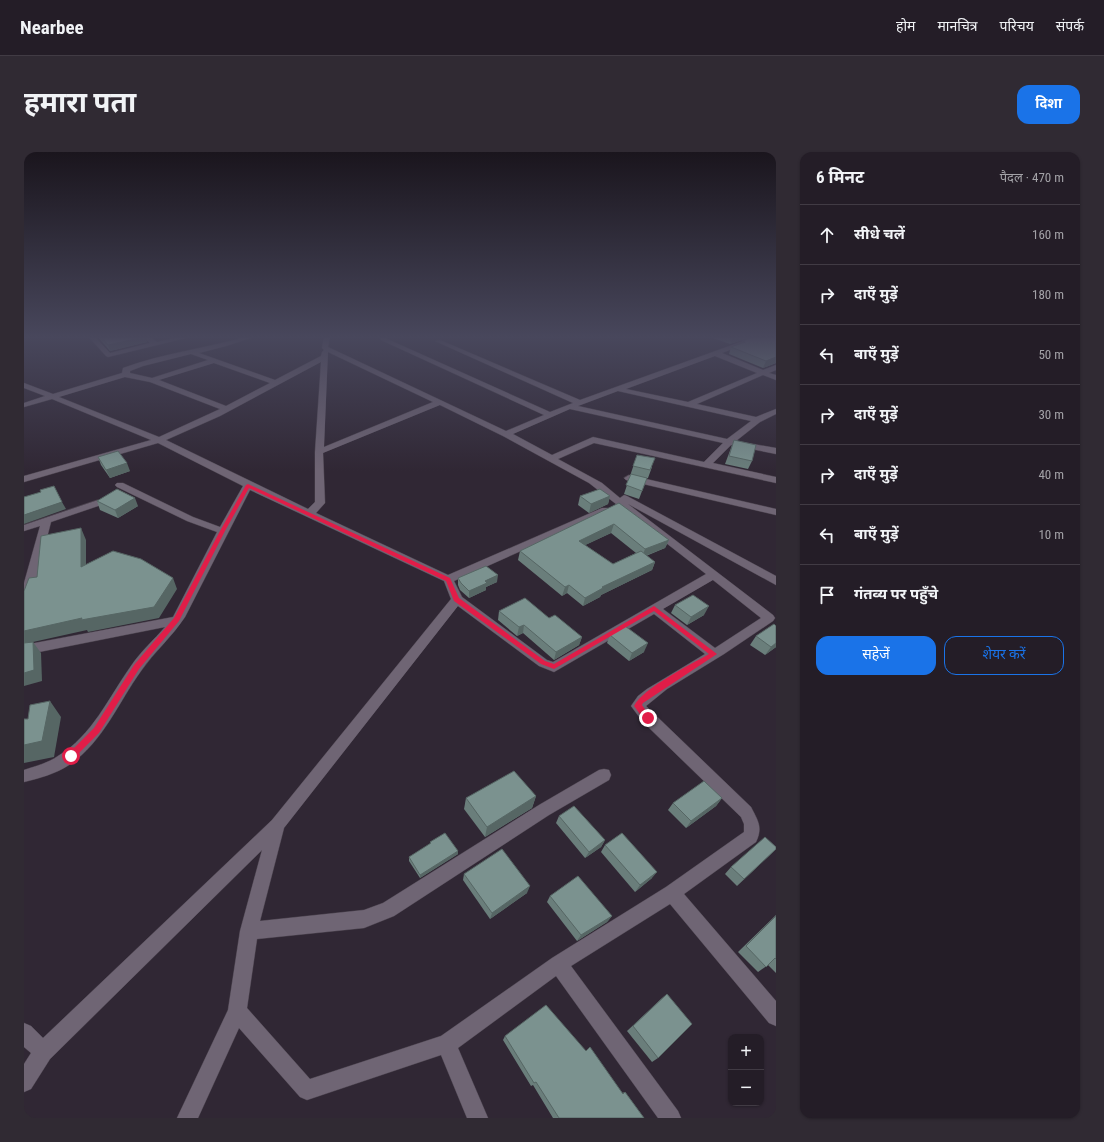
<!DOCTYPE html>
<html lang="hi">
<head>
<meta charset="utf-8">
<style>
	:root { --surface:#241d27; --page:#302a33; --text:#f1f3f6; --muted:#a3a2a7; --line:#413b44; --accent:#1a73e8 }
	body { margin:0; font-family:"Roboto Condensed","Noto Sans Devanagari",sans-serif; background:var(--page); color:var(--text) }
	.controls { position:absolute; right:12px; bottom:12px; display:grid; overflow:hidden; border-radius:8px; box-shadow:0 1px 3px #0004 }
	.controls button { width:36px; height:36px; display:grid; place-items:center; padding:0; border:0; border-bottom:1px solid var(--line); background:var(--surface); color:var(--text); font:20px sans-serif }
	.stop { position:absolute; width:12px; height:12px; margin:-9px; border:3px solid #e11d48; border-radius:50%; background:#fff }
	.stop.end { background:#e11d48; border-color:#fff; box-shadow:0 1px 4px #0008 }
	.list { margin:0; padding:0; list-style:none }
	h2 { display:flex; justify-content:space-between; align-items:center; height:52px; margin:0; padding:0 16px; font-size:17px }
	h2 small { font-size:13px; font-weight:400; color:var(--muted) }
	.list li { display:grid; grid-template-columns:26px 1fr auto; gap:12px; align-items:center; box-sizing:border-box; height:60px; padding:0 16px; border-top:1px solid var(--line) }
	.list b { display:block; font-size:15px; white-space:nowrap }
	.list em { font-size:13px; font-style:normal; color:var(--muted) }
	.actions { display:flex; gap:8px; padding:12px 16px }
	.actions a { flex:1; padding:9px 0; border:1px solid var(--accent); border-radius:12px; text-align:center; font-size:14px; color:var(--accent) }
	.actions .main { background:var(--accent); color:#fff }
	.icon { flex:none; width:22px; height:22px; fill:none; stroke:currentColor; stroke-width:2; stroke-linecap:round; stroke-linejoin:round }
	.map { position:relative; flex:none; width:752px; height:966px; overflow:hidden; border-radius:12px }
	header { display:flex; align-items:center; gap:24px; box-sizing:border-box; height:56px; padding:0 20px; background:var(--surface); border-bottom:1px solid var(--line) }
	header strong { font-size:19px }
	nav { display:flex; gap:22px; margin-inline-start:auto; font-size:14px }
	.intro { display:flex; align-items:center; justify-content:space-between; box-sizing:border-box; height:96px; padding:0 24px }
	h1 { margin:0; font-size:28px }
	.button { padding:10px 18px; border-radius:12px; background:var(--accent); color:#fff; font-size:14px; font-weight:700 }
	main { display:flex; gap:24px; padding:0 24px }
	aside { flex:1; background:var(--surface); border-radius:12px; box-shadow:0 1px 3px #0004 }
	.map>svg:first-child { display:block }
	.lines { fill:none; stroke-linecap:round; stroke-linejoin:round }
	.minor-casing { stroke:#4a424d; stroke-width:1 }
	.minor { fill:#6f6574; fill-rule:evenodd }
	.wall { fill:#6a7e7b; fill-rule:evenodd }
	.shaded-wall { fill:#566664 }
	.building { fill:#7b928f; stroke:#566664 }
	.route { fill:#e11d48 }
</style>
</head>
<body>
<header>
<strong>Nearbee</strong>
<nav><a>होम</a><a>मानचित्र</a><a>परिचय</a><a>संपर्क</a></nav>
</header>
<div class="intro"><h1>हमारा पता</h1><a class="button">दिशा</a></div>
<main>
<div class="map">
<svg width="752" height="966" viewBox="0 0 752 966">
	<rect width="100%" height="100%" fill="#302734"/>
	<g class="lines">
		<!-- minor casing -->
		<g class="minor-casing">
			<g id="minor">
				<path d="M64 184H70L86 201 126 191 119 184H125L133 190 160 184H170L84 205 82 204Z"/>
				<path d="M225 184H233L202 194 175 201 251 228 297 204 298 200 300 198 298 196 300 184H306L304 195 482 279 520 263 357 188V186H361L526 260 549 251 411 189 416 188 556 248 733 184H741L698 201 739 218 752 213V218L745 221 752 223V228L739 223 673 252 732 265 752 257V262L736 270 712 289 752 296V302L707 293 689 311 752 325V331L570 291 534 307 578 331 596 346 600 343 603 344 752 424V433L604 352 749 463 751 466 749 469 700 502 643 537 622 554 727 655C734 669 739 675 732 690L660 742 752 849V874L745 871 646 752 547 814 654 959 657 966H634L532 824 434 896 464 966H443L417 903 283 948 276 945 215 876 174 966H153L204 858 216 779 238 698 26 907 7 937 0 940V912L7 901 0 895V871L7 874 19 886 248 668 427 447 420 429 226 338 161 465C148 485 130 500 117 519 94 551 79 590 45 613 31 622 16 626 0 630V618C12 614 24 611 34 604 68 584 85 545 107 514 117 499 130 488 141 475L0 503V493L149 465 193 380 163 369 93 335 91 333 93 331H99L169 365 196 375 219 334 134 291 0 330V324L127 288 28 247 0 255V251L21 244 0 236V231L29 242 98 221 99 216C140 201 183 196 225 184ZM304 200 409 250 300 295ZM167 202 184 208 128 226 106 221V219L119 214ZM691 204 733 221 664 250 602 237ZM297 210 291 300V350L284 357 142 288 196 264ZM190 211 246 231 202 254 135 228ZM101 225 126 230 196 257 135 285 35 245ZM594 239 727 269 703 287 554 254ZM416 253 479 284 565 331 682 422 529 510 523 508 438 445 430 429 584 360 586 358 584 356H578L424 423 292 361 301 351 299 301ZM546 257 699 291 680 310 569 285 528 303 489 282ZM689 428 737 466 691 496 639 457ZM434 454 515 514 530 520 630 462 681 502 623 537 614 544 607 554 619 570 717 665 720 672V680L642 735 528 806 417 884 286 927 223 856 233 787 340 776 370 764 525 663 585 628 587 623 585 618 580 617 575 618 515 653 359 751 340 758 236 769 260 676Z"/>
				<path d="M605 323 752 357V363L602 328 600 326Z"/>
				<path d="M74 348 79 351 77 353 27 370 6 452 4 455 0 456V431L16 374 0 379V373Z"/>
			</g>
		</g>
		<!-- minor -->
		<use href="#minor" class="minor"/>
	</g>
	<!-- wall -->
	<g class="wall">
		<path d="M73 184H120L123 190 86 199Z"/>
		<path d="M683 184H730L706 192Z"/>
		<path d="M752 184V211L739 216 705 202 707 195 717 192 718 189Z"/>
		<path d="M710 288 728 309 724 317 701 312Z"/>
		<path d="M613 303 628 315 624 326H623L615 347 600 342Z"/>
		<path d="M74 305 106 319 86 326 77 313Z"/>
		<path d="M556 344H586L584 352 565 361 554 353Z"/>
		<path d="M73 349 114 354 94 366 76 358Z"/>
		<path d="M595 351 645 388 641 396 622 404 631 410 628 418 577 443 576 445 559 454 543 441 538 444 494 408 496 399ZM587 381 612 401 589 412 561 393Z"/>
		<path d="M434 426 473 430 462 435V438L445 446 436 438 434 433Z"/>
		<path d="M651 453 680 463 663 473 647 461Z"/>
		<path d="M475 459 525 466 558 485 555 493 530 508 499 481 493 484 474 468Z"/>
		<path d="M752 474V495L741 503 726 493 732 484Z"/>
		<path d="M586 483 620 500 605 509 583 491Z"/>
		<path d="M512 644 508 656 461 685 440 657 442 646Z"/>
		<path d="M698 646 692 654 662 676 644 658 649 651Z"/>
		<path d="M535 664 581 688 577 695 561 706 532 671Z"/>
		<path d="M406 690 434 699V702L396 726 385 709V705L406 692Z"/>
		<path d="M581 693 628 726 611 740 577 700Z"/>
		<path d="M752 697 713 734 701 722 707 715Z"/>
		<path d="M440 722 503 741 466 767 439 728Z"/>
		<path d="M526 744 588 764 583 770 553 789 523 750Z"/>
		<path d="M752 763V821L744 813 734 820 714 800Z"/>
		<path d="M643 842 634 906 628 910 603 879 637 847Z"/>
		<path d="M481 884 562 899 598 941 601 940 620 966H529L509 933 507 934 479 888Z"/>
	</g>
	<!-- shaded-wall -->
	<g class="shaded-wall">
		<path d="M714 184H730L706 192 709 185Z"/>
		<path d="M121 185 123 190 86 199 84 193Z"/>
		<path d="M752 205V211L739 216 742 209Z"/>
		<path d="M103 311 106 319 86 326 82 318Z"/>
		<path d="M586 344 584 352 565 361 567 352Z"/>
		<path d="M111 346 114 354 94 366 91 358Z"/>
		<path d="M38 350 42 357 0 372V363Z"/>
		<path d="M590 372 587 381 553 397 555 389Z"/>
		<path d="M57 376 62 388V426L57 415Z"/>
		<path d="M645 388 641 396 618 405 621 397Z"/>
		<path d="M631 410 628 418 577 443 576 445 559 454 561 446 578 435Z"/>
		<path d="M474 423 473 430 462 435V438L445 446V439L461 429Z"/>
		<path d="M149 426 153 437 135 466 64 480 63 478 0 492V479Z"/>
		<path d="M545 433 543 441 538 444 541 435Z"/>
		<path d="M685 454 680 463 663 473 667 465Z"/>
		<path d="M500 473 499 481 493 484 495 475Z"/>
		<path d="M558 485 555 493 530 508 532 500Z"/>
		<path d="M9 490 17 501 18 529 0 534V521Z"/>
		<path d="M624 491 620 500 605 509 608 501Z"/>
		<path d="M752 491V495L741 503 747 495Z"/>
		<path d="M26 549 37 565 30 605 0 611V593Z"/>
		<path d="M512 644 508 656 461 685 463 675Z"/>
		<path d="M698 646 692 654 662 676 667 669Z"/>
		<path d="M581 688 577 695 561 706 565 700Z"/>
		<path d="M434 699V702L396 726V723Z"/>
		<path d="M633 720 628 726 611 740 616 733Z"/>
		<path d="M506 734 503 741 466 767 468 761Z"/>
		<path d="M588 764 583 770 553 789 557 783Z"/>
	</g>
	<!-- building -->
	<g class="building">
		<path d="M76 184H120L121 185 84 193Z"/>
		<path d="M704 184H714L709 185Z"/>
		<path d="M732 184H752V205L742 209 707 195 721 190 718 189Z"/>
		<path d="M710 288 732 293 728 309 705 304Z"/>
		<path d="M94 299 103 311 82 318 74 305Z"/>
		<path d="M613 303 631 306 626 318 609 314Z"/>
		<path d="M607 322 623 326 618 339 602 333Z"/>
		<path d="M30 334 38 350 0 363V345L17 340 16 338Z"/>
		<path d="M93 337 111 346 91 358 73 349Z"/>
		<path d="M576 337 586 344 567 352 556 344Z"/>
		<path d="M595 351 645 388 621 397 590 372 555 389 589 412 617 399 631 410 578 435 579 436 561 446 545 433 541 435 496 399Z"/>
		<path d="M57 376V415L89 399 117 407 149 426 130 455 57 468 58 466 0 479V439L5 426 13 425 17 384Z"/>
		<path d="M462 414 474 423 461 429 463 431 445 439 437 431 434 426Z"/>
		<path d="M669 443 685 454 667 465 651 453Z"/>
		<path d="M501 446 525 466 531 463 558 485 532 500 500 473 495 475 475 459Z"/>
		<path d="M750 472 752 474V491L747 495 732 484Z"/>
		<path d="M601 474 624 491 608 501 586 483Z"/>
		<path d="M9 490 10 518 0 521V491Z"/>
		<path d="M26 549 18 589 0 593V567H4L6 553Z"/>
		<path d="M490 619 512 644 463 675 442 646Z"/>
		<path d="M680 629 698 646 667 669 649 651Z"/>
		<path d="M550 654 581 688 565 700 535 664Z"/>
		<path d="M421 681 434 699 396 723 385 705 407 691 406 690Z"/>
		<path d="M598 681 633 720 616 733 581 693Z"/>
		<path d="M741 685 752 695V697L720 727 707 715Z"/>
		<path d="M478 697 506 734 468 761 440 722Z"/>
		<path d="M554 724 588 764 557 783 526 744Z"/>
		<path d="M752 764V807L751 806 742 815 722 794Z"/>
		<path d="M643 842 668 872 634 906 609 874Z"/>
		<path d="M522 853 562 899 566 895 599 942 601 940 620 966H535L512 930 510 931 481 884Z"/>
	</g>
	<!-- sky -->
	<linearGradient id="sky" x2="0" y2="1"><stop stop-color="#1a151d"/><stop offset="0.58" stop-color="#48475c"/><stop offset="1" stop-color="#48475c" stop-opacity="0"/></linearGradient>
	<rect width="752" height="319" fill="url(#sky)"/>
	<!-- route -->
	<path class="route" d="M224 332 426 426 435 446 521 509 530 512 630 454 693 502 619 551 618 553 627 566 626 569H621L610 554C619 536 666 513 685 502L630 459 530 517 517 512 430 449 422 429 225 336 201 379 155 469 115 517 75 581 50 606H44V602L70 576 110 513 150 466 196 379 222 333Z"/>
</svg>
<div class="controls">
<button>+</button>
<button>−</button>
</div>
<div class="stop" style="left:47px;top:604px"></div>
<div class="stop end" style="left:624px;top:566px"></div>
</div>
<aside>
<h2>6 मिनट<small>पैदल · 470 m</small></h2>
<ul class="list">
<li><svg class="icon" aria-label="ahead" viewBox="0 0 24 24"><path d="M12 20V5M6 11l6-6 6 6"/></svg><div><b>सीधे चलें</b></div><em>160 m</em></li>
<li><svg class="icon" aria-label="right" viewBox="0 0 24 24"><path d="M7 20v-9h11M14 6l5 5-5 5"/></svg><div><b>दाएँ मुड़ें</b></div><em>180 m</em></li>
<li><svg class="icon" aria-label="left" viewBox="0 0 24 24"><path d="M17 20v-9H6M10 6l-5 5 5 5"/></svg><div><b>बाएँ मुड़ें</b></div><em>50 m</em></li>
<li><svg class="icon" aria-label="right" viewBox="0 0 24 24"><path d="M7 20v-9h11M14 6l5 5-5 5"/></svg><div><b>दाएँ मुड़ें</b></div><em>30 m</em></li>
<li><svg class="icon" aria-label="right" viewBox="0 0 24 24"><path d="M7 20v-9h11M14 6l5 5-5 5"/></svg><div><b>दाएँ मुड़ें</b></div><em>40 m</em></li>
<li><svg class="icon" aria-label="left" viewBox="0 0 24 24"><path d="M17 20v-9H6M10 6l-5 5 5 5"/></svg><div><b>बाएँ मुड़ें</b></div><em>10 m</em></li>
<li><svg class="icon" aria-label="arrive" viewBox="0 0 24 24"><path d="M6 21V4h12l-3 4 3 4H6"/></svg><div><b>गंतव्य पर पहुँचे</b></div></li>
</ul>
<div class="actions"><a class="main">सहेजें</a><a>शेयर करें</a></div>
</aside>
</main>
</body>
</html>
